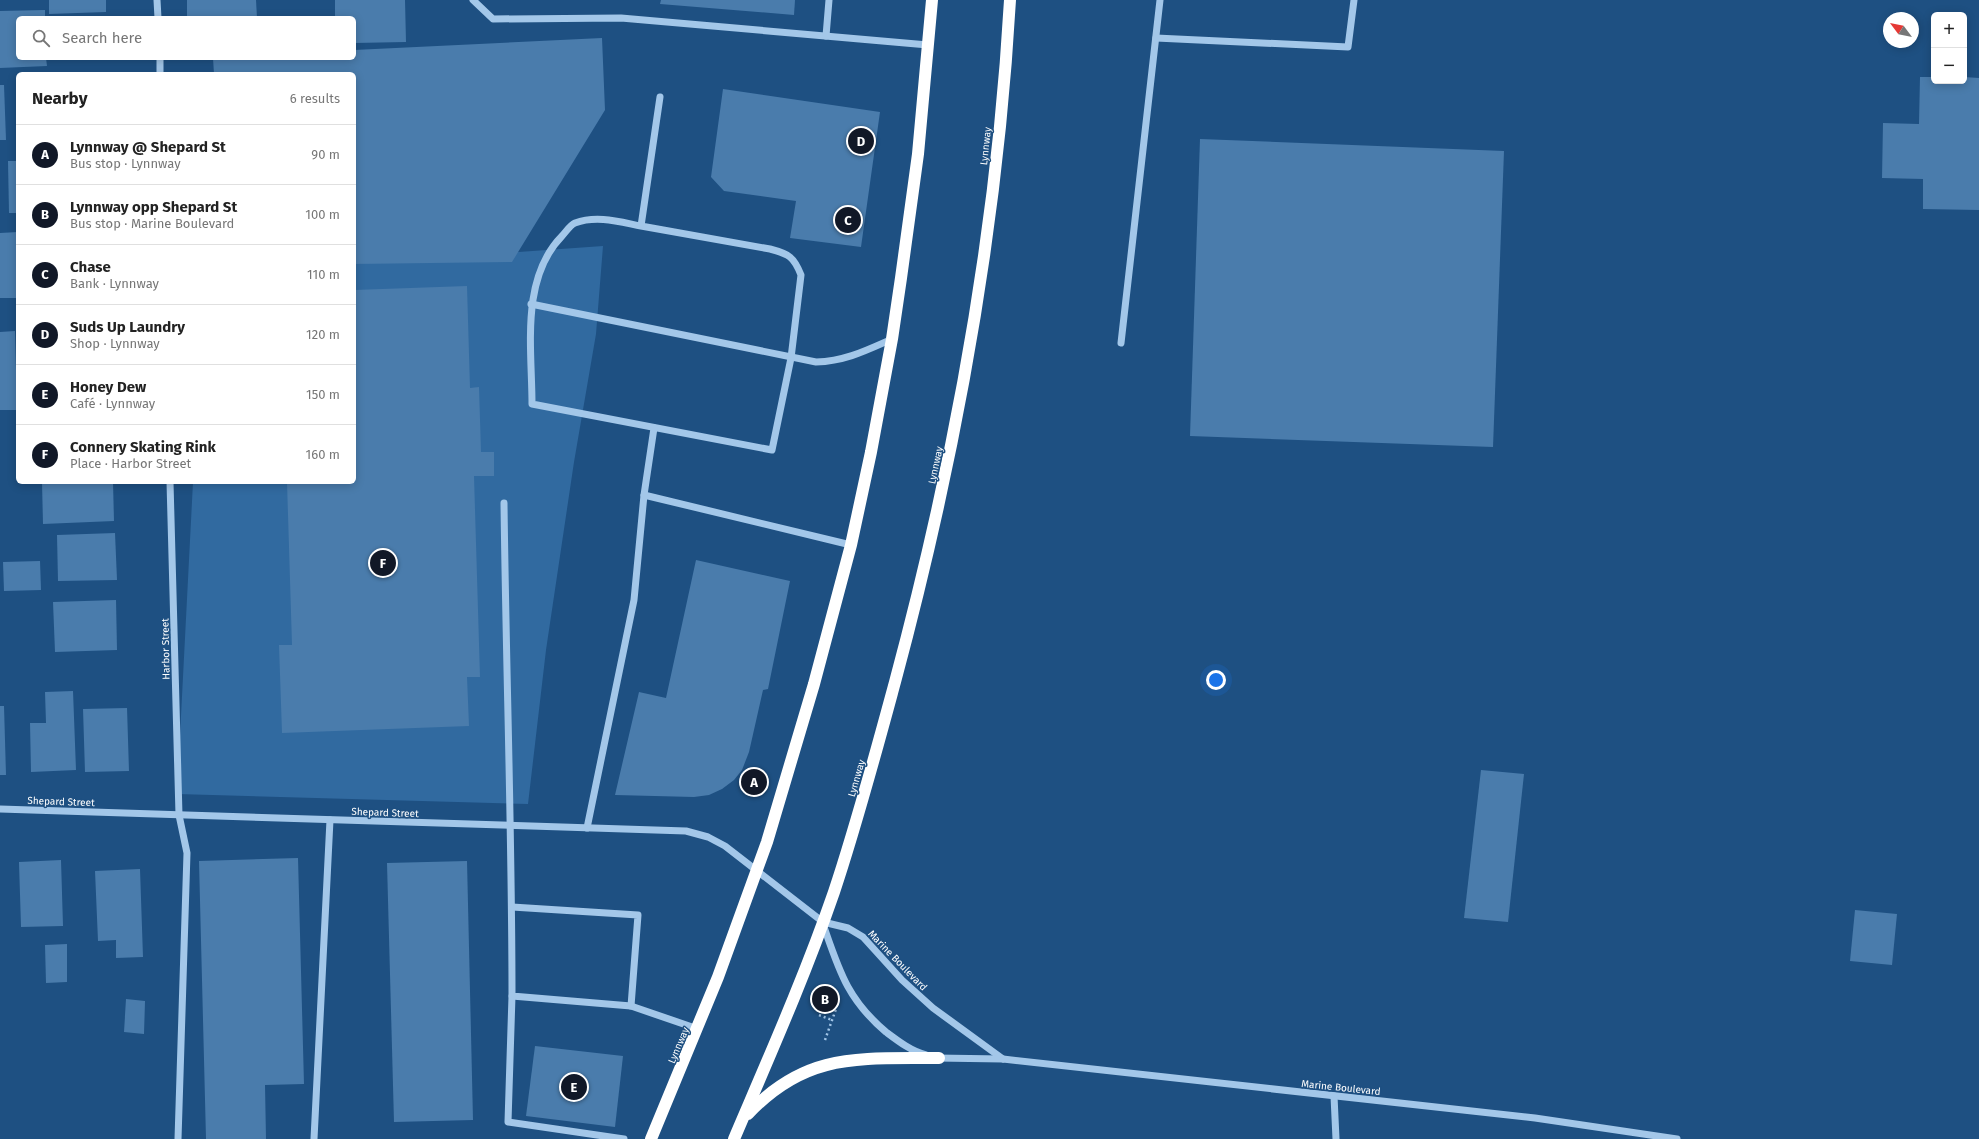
<!DOCTYPE html>
<html lang="en">
<head>
<meta charset="utf-8">
<style>
	:root { --surface:#fff; --page:#f6f6f6; --text:#222; --muted:#767676; --line:#e0e0e0; --accent:#111827 }
	body { margin:0; font-family:"Fira Sans",sans-serif; background:var(--page); color:var(--text) }
	.controls { position:absolute; right:12px; top:12px; display:grid; overflow:hidden; border-radius:6px; box-shadow:0 2px 10px #0003 }
	.controls button { width:36px; height:36px; display:grid; place-items:center; padding:0; border:0; border-bottom:1px solid var(--line); background:var(--surface); color:var(--text); font:20px sans-serif }
	.compass { position:absolute; left:1883px; top:12px; width:36px; height:36px; border-radius:50%; background:var(--surface); box-shadow:0 2px 10px #0003; rotate:302deg }
	.you { position:absolute; left:1216px; top:680px; width:14px; height:14px; margin:-10px; border:3px solid #fff; border-radius:50%; background:#1a73e8; box-shadow:0 0 0 6px #1a73e833 }
	.badge { display:grid; place-items:center; width:26px; height:26px; border-radius:50%; background:var(--accent); color:#fff; font-size:13px; font-weight:700 }
	.pin { position:absolute; translate:-50% -50%; border:2px solid #fff; box-shadow:0 1px 4px #0006 }
	.list { margin:0; padding:0; list-style:none }
	h2 { display:flex; justify-content:space-between; align-items:center; height:52px; margin:0; padding:0 16px; font-size:17px }
	h2 small { font-size:13px; font-weight:400; color:var(--muted) }
	.list li { display:grid; grid-template-columns:26px 1fr auto; gap:12px; align-items:center; box-sizing:border-box; height:60px; padding:0 16px; border-top:1px solid var(--line) }
	.list b { display:block; font-size:15px; white-space:nowrap }
	.list p { margin:0; font-size:13px; white-space:nowrap; color:var(--muted) }
	.list em { font-size:13px; font-style:normal; color:var(--muted) }
	.icon { flex:none; width:22px; height:22px; fill:none; stroke:currentColor; stroke-width:2; stroke-linecap:round; stroke-linejoin:round }
	.map { position:relative; flex:none; width:1979px; height:1139px; overflow:hidden }
	.search { position:absolute; background:var(--surface); box-shadow:0 2px 10px #0003; left:16px; top:16px; width:340px; height:44px; display:flex; align-items:center; gap:10px; box-sizing:border-box; padding:0 14px; border-radius:6px; color:var(--muted); font-size:15px }
	.panel { position:absolute; background:var(--surface); box-shadow:0 2px 10px #0003; left:16px; top:72px; width:340px; height:412px; border-radius:6px }
	.map>svg:first-child { display:block }
	.green { fill:#316aa0 }
	.building { fill:#4a7cac }
	.lines { fill:none; stroke-linecap:round; stroke-linejoin:round }
	.path { stroke:#a3c7e9; stroke-width:2.5; stroke-dasharray:2 3; stroke-linecap:butt }
	.minor { stroke:#a3c7e9; stroke-width:7 }
	.highway { stroke:#fff; stroke-width:12 }
	.labels { text-anchor:middle; stroke-width:3; stroke-linejoin:round; paint-order:stroke }
	.street-label { font-size:10px; fill:#fff; stroke:#1e5082 }
</style>
</head>
<body>
<div class="map">
<svg width="1979" height="1139" viewBox="0 0 1979 1139">
	<rect width="100%" height="100%" fill="#1e5082"/>
	<!-- green -->
	<path class="green" d="M603 246 596 334 574 462 546 650 528 804 177 794 193 482H354V264Z"/>
	<!-- building -->
	<g class="building">
		<path d="M49 0H106V12L49 14Z"/>
		<path d="M187 0H256L257 18H187Z"/>
		<path d="M335 0H405L406 42 354 43V18H335Z"/>
		<path d="M661 0H795L794 15 660 4Z"/>
		<path d="M45 10V18H18V58H46L47 66 0 68V11Z"/>
		<path d="M602 38 605 110 512 262 354 264V74H214L213 58H354V50Z"/>
		<path d="M1920 77H1934V81H1964V77L1979 78V210L1923 209V179L1882 178 1883 123 1919 124Z"/>
		<path d="M0 85H4L6 140H0Z"/>
		<path d="M723 89 880 112 861 247 790 238 796 201 724 191 711 177Z"/>
		<path d="M1200 139 1504 151 1493 447 1190 436Z"/>
		<path d="M8 161H18V213H9Z"/>
		<path d="M18 232V298H0V233Z"/>
		<path d="M467 286 470 388 479 387 481 452H494V476H474L480 677H467L469 726 282 733 279 645H292L287 482H354V290Z"/>
		<path d="M15 331 16 371 18 370V410H0V332Z"/>
		<path d="M42 482H113L114 521 43 524Z"/>
		<path d="M115 533 117 580 58 581 57 535Z"/>
		<path d="M696 560 790 581 768 689 763 690 749 752 742 770 734 780 722 789 709 795 694 797 615 795 639 692 666 698Z"/>
		<path d="M40 561 41 590 4 591 3 562Z"/>
		<path d="M116 600 117 650 55 652 53 602Z"/>
		<path d="M73 691 76 770 31 772 30 723H46L45 692Z"/>
		<path d="M0 706H4L6 775H0Z"/>
		<path d="M127 708 129 771 85 772 83 709Z"/>
		<path d="M1481 770 1524 774 1508 922 1464 918Z"/>
		<path d="M298 858 304 1084 265 1085 266 1139H206L199 861Z"/>
		<path d="M61 860 63 926 21 927 19 862Z"/>
		<path d="M467 861 473 1120 394 1122 387 863Z"/>
		<path d="M140 869 143 957 116 958V940L98 941 95 871Z"/>
		<path d="M1855 910 1897 914 1892 965 1850 961Z"/>
		<path d="M67 944V982L46 983 45 945Z"/>
		<path d="M126 999 145 1001 144 1034 124 1032Z"/>
		<path d="M535 1046 623 1056 615 1127 526 1116Z"/>
	</g>
	<g class="lines">
		<!-- path -->
		<g class="path">
			<path d="M819 1015 832 1020"/>
			<path d="M825 1040 836 1009"/>
		</g>
		<!-- minor -->
		<g class="minor">
			<path d="M157 0 158 18"/>
			<path d="M473 0 493 19 621 18 928 45"/>
			<path d="M826 36 829 0"/>
			<path d="M1156 38 1348 47 1354 0"/>
			<path d="M160 58V74"/>
			<path d="M641 226 770 249C789 254 794 257 801 275L791 358 772 450 532 404C532 349 520 279 562 236 566 232 570 225 575 223 597 215 620 222 641 226L660 97"/>
			<path d="M531 304 816 362C845 361 865 351 892 339"/>
			<path d="M1121 343 1160 0"/>
			<path d="M170 482 179 815 187 853 178 1139"/>
			<path d="M644 495 851 545"/>
			<path d="M504 503C506 668 512 832 512 996L631 1006 698 1029"/>
			<path d="M0 809 686 831 708 837 725 846 823 922 848 928 863 937 902 980 933 1008 1003 1059"/>
			<path d="M587 828 634 600 644 495 654 428"/>
			<path d="M512 907 638 915 631 1006"/>
			<path d="M823 924C839 970 847 999 886 1032 898 1041 911 1051 926 1055"/>
			<path d="M512 996 508 1122 624 1139"/>
			<path d="M936 1058 1003 1059 1535 1118 1677 1139"/>
			<path d="M1334 1096 1336 1139"/>
			<path d="M314 1139 330 820"/>
		</g>
		<!-- highway -->
		<g class="highway">
			<path d="M748 1114C807 1051 861 1059 939 1058"/>
			<path d="M651 1139 718 977 767 842 814 684 851 545 871 452 892 339 901 278 918 154 932 0"/>
			<path d="M734 1139C769 1057 805 976 834 892 857 823 876 752 895 682 955 459 997 231 1010 0"/>
		</g>
	</g>
	<g class="labels">
		<!-- street labels -->
		<g class="street-label">
			<text transform="translate(985 146) rotate(-84)" y="4">Lynnway</text>
			<text transform="translate(935 465) rotate(-78)" y="4">Lynnway</text>
			<text transform="translate(165 649) rotate(-91)" y="4">Harbor Street</text>
			<text transform="translate(856 778) rotate(-74)" y="4">Lynnway</text>
			<text transform="translate(61 801) rotate(2)" y="4">Shepard Street</text>
			<text transform="translate(385 812) rotate(2)" y="4">Shepard Street</text>
			<text transform="translate(898 960) rotate(46)" y="4">Marine Boulevard</text>
			<text transform="translate(678 1045) rotate(-67)" y="4">Lynnway</text>
			<text transform="translate(1341 1087) rotate(6)" y="4">Marine Boulevard</text>
		</g>
	</g>
</svg>
<div class="controls">
<button>+</button>
<button>−</button>
</div>
<svg class="compass" viewBox="-18 -18 36 36"><path d="M0-13l5 13h-10z" fill="#e53935"/><path d="M0 13l5-13h-10z" fill="#767676"/></svg>
<div class="you"></div>
<div class="pin badge" style="left:754px;top:782px">A</div>
<div class="pin badge" style="left:825px;top:999px">B</div>
<div class="pin badge" style="left:848px;top:220px">C</div>
<div class="pin badge" style="left:861px;top:141px">D</div>
<div class="pin badge" style="left:574px;top:1087px">E</div>
<div class="pin badge" style="left:383px;top:563px">F</div>
<div class="search"><svg class="icon" aria-label="search" viewBox="0 0 24 24"><circle cx="10" cy="10" r="6"/><path d="M15 15l6 6"/></svg>Search here</div>
<section class="panel">
<h2>Nearby<small>6 results</small></h2>
<ul class="list">
<li><span class="badge">A</span><div><b>Lynnway @ Shepard St</b><p>Bus stop · Lynnway</p></div><em>90 m</em></li>
<li><span class="badge">B</span><div><b>Lynnway opp Shepard St</b><p>Bus stop · Marine Boulevard</p></div><em>100 m</em></li>
<li><span class="badge">C</span><div><b>Chase</b><p>Bank · Lynnway</p></div><em>110 m</em></li>
<li><span class="badge">D</span><div><b>Suds Up Laundry</b><p>Shop · Lynnway</p></div><em>120 m</em></li>
<li><span class="badge">E</span><div><b>Honey Dew</b><p>Café · Lynnway</p></div><em>150 m</em></li>
<li><span class="badge">F</span><div><b>Connery Skating Rink</b><p>Place · Harbor Street</p></div><em>160 m</em></li>
</ul>
</section>
</div>
</body>
</html>
